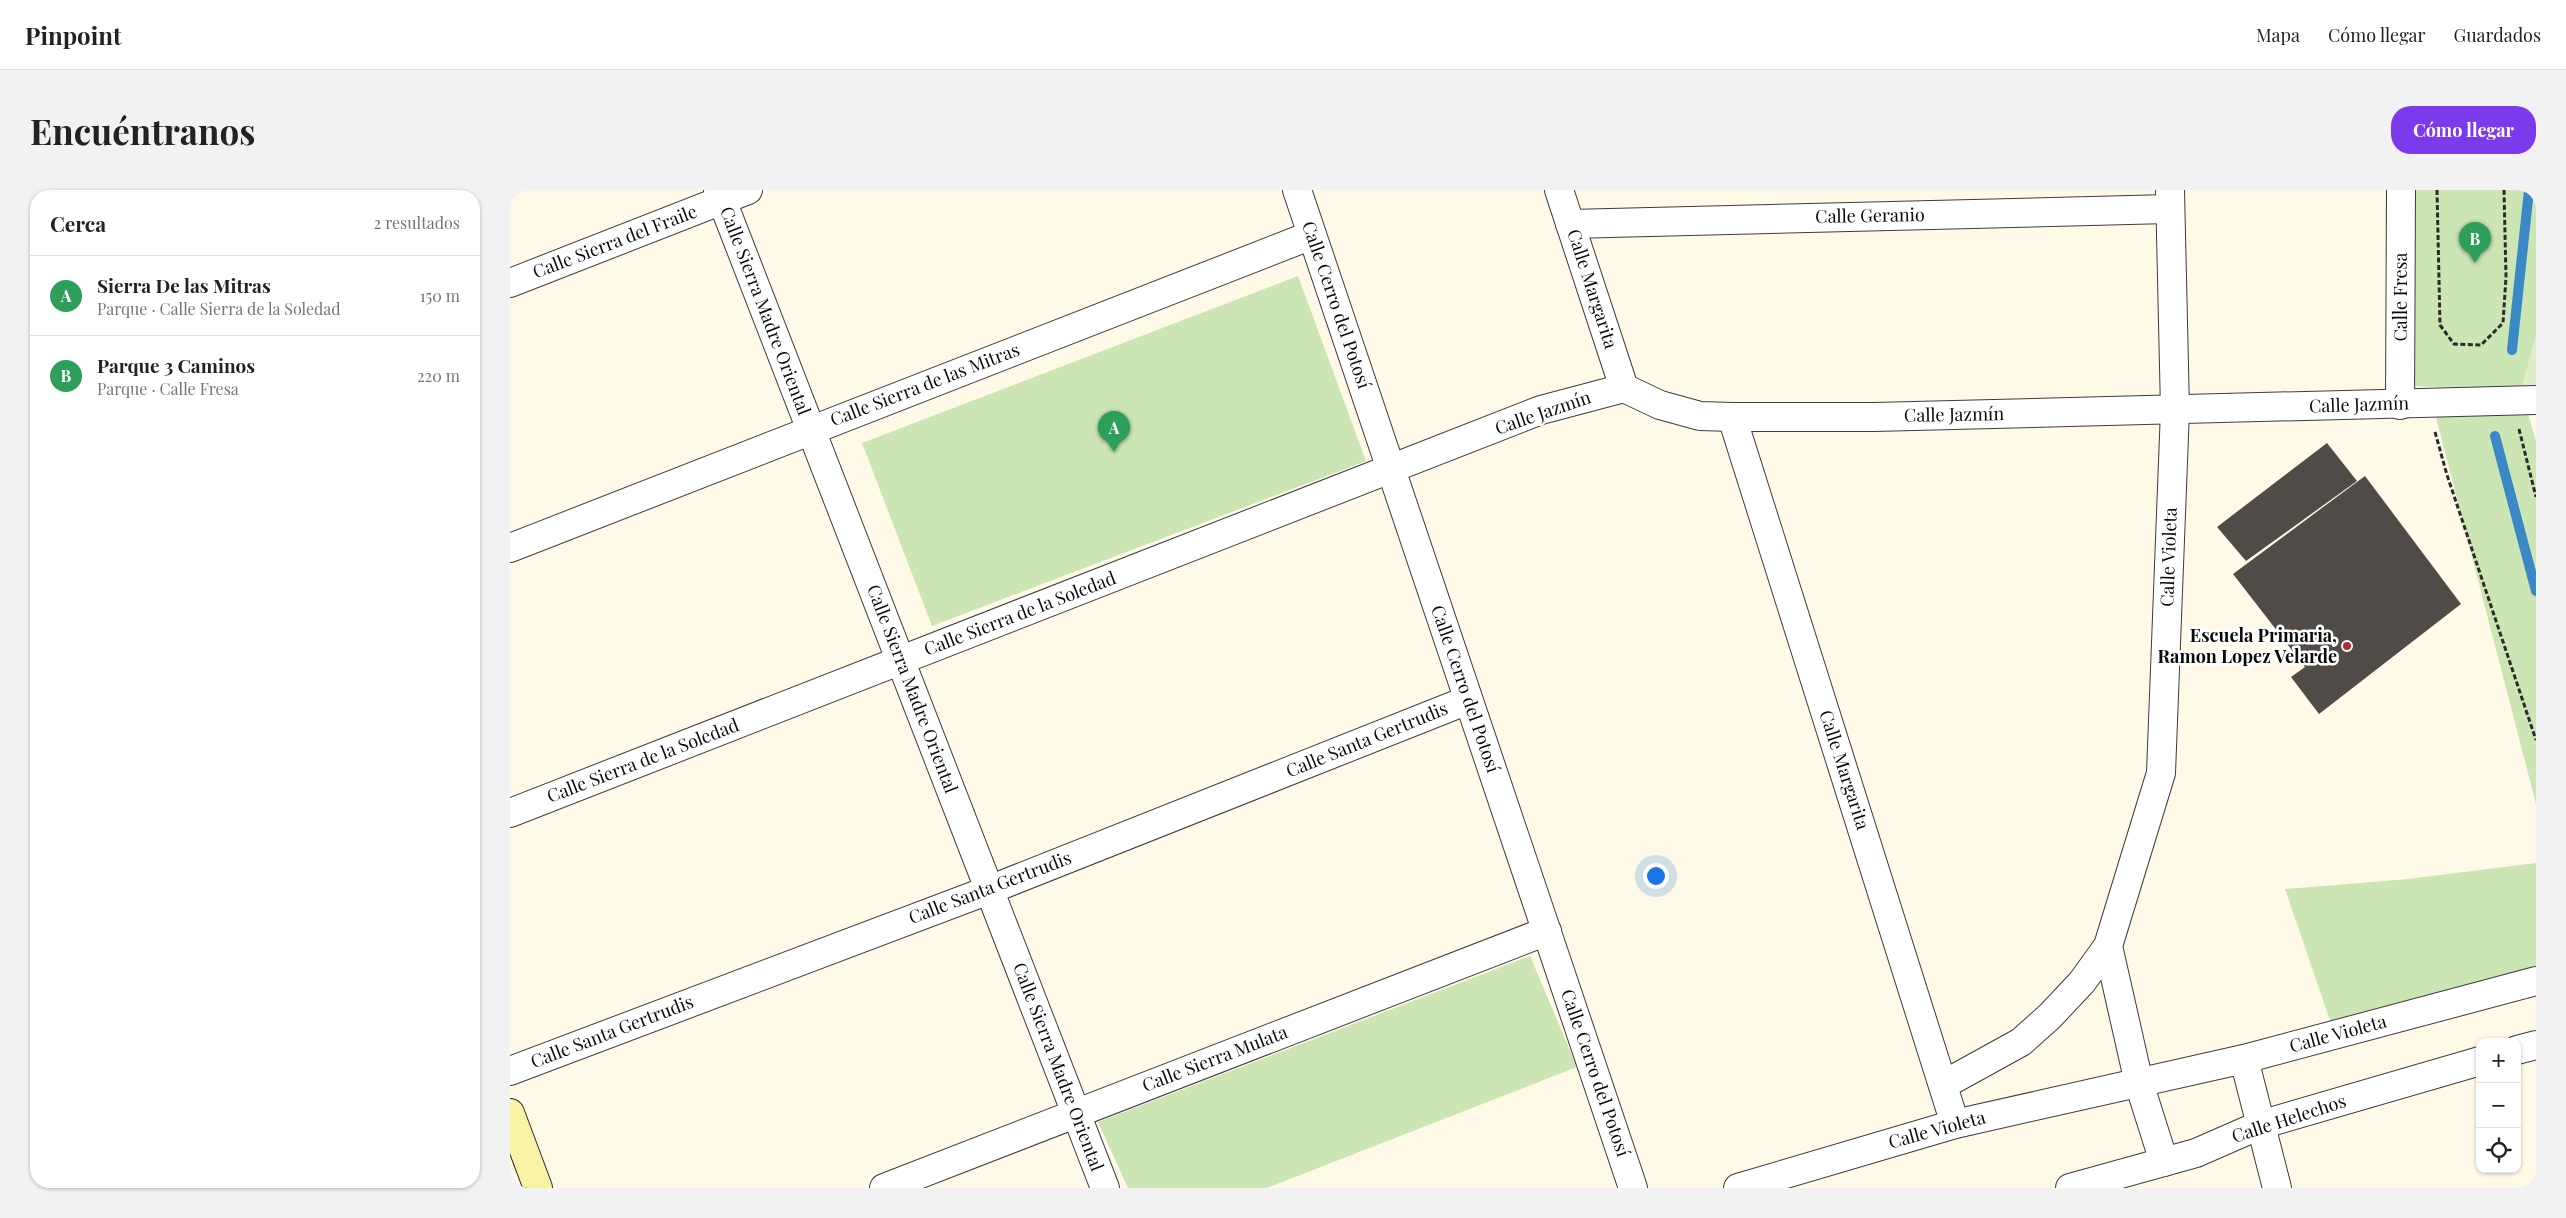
<!DOCTYPE html>
<html lang="es">
<head>
<meta charset="utf-8">
<style>
	:root { --surface:#fff; --page:#f2f2f2; --text:#222; --muted:#767676; --line:#e0e0e0; --accent:#7c3aed }
	body { margin:0; font-family:"Playfair Display",serif; background:var(--page); color:var(--text) }
	.controls { position:absolute; right:15px; bottom:15px; display:grid; overflow:hidden; border-radius:10px; box-shadow:0 1px 4px #0004 }
	.controls button { width:45px; height:45px; display:grid; place-items:center; padding:0; border:0; border-bottom:1px solid var(--line); background:var(--surface); color:var(--text); font:25px sans-serif }
	.you { position:absolute; left:1145px; top:685px; width:18px; height:18px; margin:-12px; border:4px solid #fff; border-radius:50%; background:#1a73e8; box-shadow:0 0 0 8px #1a73e833 }
	.badge { display:grid; place-items:center; width:32px; height:32px; border-radius:50%; background:var(--accent); color:#fff; font-size:16px; font-weight:700 }
	.pin { position:absolute; translate:-50% -41px; filter:drop-shadow(0 1px 2px #0008) }
	.pin::after { content:''; position:absolute; top:26px; width:18px; height:15px; background:inherit; clip-path:polygon(0 0,100% 0,50% 100%) }
	.list { margin:0; padding:0; list-style:none }
	h2 { display:flex; justify-content:space-between; align-items:center; height:65px; margin:0; padding:0 20px; font-size:21px }
	h2 small { font-size:16px; font-weight:400; color:var(--muted) }
	.list li { display:grid; grid-template-columns:32px 1fr auto; gap:15px; align-items:center; box-sizing:border-box; height:80px; padding:0 20px; border-top:1px solid var(--line) }
	.list b { display:block; font-size:19px; white-space:nowrap }
	.list p { margin:0; font-size:16px; white-space:nowrap; color:var(--muted) }
	.list em { font-size:16px; font-style:normal; color:var(--muted) }
	.icon { flex:none; width:28px; height:28px; fill:none; stroke:currentColor; stroke-width:2; stroke-linecap:round; stroke-linejoin:round }
	.map { position:relative; flex:none; width:2026px; height:998px; overflow:hidden; border-radius:20px }
	header { display:flex; align-items:center; gap:30px; box-sizing:border-box; height:70px; padding:0 25px; background:var(--surface); border-bottom:1px solid var(--line) }
	header strong { font-size:24px }
	nav { display:flex; gap:28px; margin-inline-start:auto; font-size:18px }
	.intro { display:flex; align-items:center; justify-content:space-between; box-sizing:border-box; height:120px; padding:0 30px }
	h1 { margin:0; font-size:35px }
	.button { padding:12px 22px; border-radius:20px; background:var(--accent); color:#fff; font-size:18px; font-weight:700 }
	main { display:flex; gap:30px; padding:0 30px }
	aside { flex:1; background:var(--surface); border-radius:20px; box-shadow:0 1px 4px #0004 }
	.map>svg:first-child { display:block }
	.green { fill:#cce5b4 }
	.pitch { fill:#deedc5 }
	.lines { fill:none; stroke-linecap:round; stroke-linejoin:round }
	.stream { stroke:#3b89c4; stroke-width:10 }
	.building { fill:#514b47 }
	.street-casing { stroke:#3c3c3c; stroke-width:30 }
	.secondary-casing { stroke:#2b2b2b; stroke-width:30 }
	.path { stroke:#2b2b2b; stroke-width:3; stroke-dasharray:5 2.5; stroke-linecap:butt }
	.street { stroke:#fff; stroke-width:28 }
	.secondary { stroke:#faf3a6; stroke-width:28 }
	.poi-dot { fill:#b02b2d; stroke:#fff; stroke-width:2 }
	.labels { text-anchor:middle; stroke-width:5; stroke-linejoin:round; paint-order:stroke }
	.street-label { font-size:18px; fill:#090909; stroke:#fff }
	.poi-label { font-size:18px; font-weight:bold; fill:#090909; stroke:#fff; text-anchor:end }
</style>
</head>
<body>
<header>
<strong>Pinpoint</strong>
<nav><a>Mapa</a><a>Cómo llegar</a><a>Guardados</a></nav>
</header>
<div class="intro"><h1>Encuéntranos</h1><a class="button">Cómo llegar</a></div>
<main>
<aside>
<h2>Cerca<small>2 resultados</small></h2>
<ul class="list">
<li><span class="badge" style="background:#2e9e5b">A</span><div><b>Sierra De las Mitras</b><p>Parque · Calle Sierra de la Soledad</p></div><em>150 m</em></li>
<li><span class="badge" style="background:#2e9e5b">B</span><div><b>Parque 3 Caminos</b><p>Parque · Calle Fresa</p></div><em>220 m</em></li>
</ul>
</aside>
<div class="map">
<svg width="2026" height="998" viewBox="0 0 2026 998">
	<rect width="100%" height="100%" fill="#fefae7"/>
	<!-- green -->
	<g class="green">
		<path d="M1905 0H2026V146L2011 201 2026 251V614L1923 216 2008 201 1901 196Z"/>
		<path d="M788 86 856 271 422 436 352 253Z"/>
		<path d="M2026 673V778L1824 842 1775 699 1898 689Z"/>
		<path d="M1020 766 1067 877 757 998H618L588 932Z"/>
	</g>
	<!-- pitch -->
	<path class="pitch" d="M2026 146V200L2011 201Z"/>
	<g class="lines">
		<!-- stream -->
		<g class="stream">
			<path d="M2002 160 2019 0"/>
			<path d="M1985 246 2026 401"/>
		</g>
	</g>
	<!-- building -->
	<g class="building">
		<path d="M1817 253 1847 291 1736 371 1707 337Z"/>
		<path d="M1855 286 1951 414 1809 524 1781 487 1795 477 1723 384Z"/>
	</g>
	<g class="lines">
		<!-- street casing -->
		<g class="street-casing">
			<g id="street">
				<path d="M208 0 595 998"/>
				<path d="M787 0 1123 998"/>
				<path d="M1049 0 1114 198"/>
				<path d="M1060 34 1659 19"/>
				<path d="M0 93 238 0"/>
				<path d="M1890 215 1891 0"/>
				<path d="M1222 227 1445 934"/>
				<path d="M0 358 802 45"/>
				<path d="M0 623 1031 220 1114 198 1150 215 1190 226 1222 227H1364L2026 210"/>
				<path d="M1598 756 1629 893 1654 972"/>
				<path d="M2007 860 2026 855"/>
				<path d="M1734 869 1767 998"/>
				<path d="M0 881 479 700 958 510"/>
				<path d="M1433 895 1511 852 1540 826 1572 792 1598 756 1651 583 1665 220 1660 0"/>
				<path d="M374 998 1037 741"/>
				<path d="M1228 998 1445 934 1734 869 2026 791"/>
				<path d="M1560 998 1686 963 1750 935 1970 871"/>
			</g>
		</g>
		<!-- secondary casing -->
		<g class="secondary-casing">
			<path id="secondary" d="M0 923 28 998"/>
		</g>
		<!-- path -->
		<g class="path">
			<path d="M1927 0 1930 135 1944 154 1971 155 1993 133 1996 87 1994 0"/>
			<path d="M2009 239 2026 307"/>
			<path d="M1925 242 1937 285 2026 550"/>
		</g>
		<!-- street -->
		<use href="#street" class="street"/>
		<!-- secondary -->
		<use href="#secondary" class="secondary"/>
	</g>
	<!-- markers -->
	<circle class="poi-dot" cx="1837" cy="456" r="5"/>
	<g class="labels">
		<!-- street labels -->
		<g class="street-label">
			<text transform="translate(1360 26) rotate(-1)" y="6">Calle Geranio</text>
			<text transform="translate(105 52) rotate(-21)" y="6">Calle Sierra del Fraile</text>
			<text transform="translate(1082 99) rotate(72)" y="6">Calle Margarita</text>
			<text transform="translate(1891 107) rotate(-90)" y="6">Calle Fresa</text>
			<text transform="translate(826 115) rotate(71)" y="6">Calle Cerro del Potosí</text>
			<text transform="translate(255 121) rotate(69)" y="6">Calle Sierra Madre Oriental</text>
			<text transform="translate(415 195) rotate(-21)" y="6">Calle Sierra de las Mitras</text>
			<text transform="translate(1849 215) rotate(-2)" y="6">Calle Jazmín</text>
			<text transform="translate(1033 223) rotate(-19)" y="6">Calle Jazmín</text>
			<text transform="translate(1444 225) rotate(-1)" y="6">Calle Jazmín</text>
			<text transform="translate(1659 367) rotate(-88)" y="6">Calle Violeta</text>
			<text transform="translate(510 424) rotate(-21)" y="6">Calle Sierra de la Soledad</text>
			<text transform="translate(402 499) rotate(69)" y="6">Calle Sierra Madre Oriental</text>
			<text transform="translate(955 499) rotate(71)" y="6">Calle Cerro del Potosí</text>
			<text transform="translate(857 550) rotate(-22)" y="6">Calle Santa Gertrudis</text>
			<text transform="translate(133 571) rotate(-21)" y="6">Calle Sierra de la Soledad</text>
			<text transform="translate(1334 580) rotate(72)" y="6">Calle Margarita</text>
			<text transform="translate(480 698) rotate(-21)" y="6">Calle Santa Gertrudis</text>
			<text transform="translate(102 842) rotate(-21)" y="6">Calle Santa Gertrudis</text>
			<text transform="translate(1828 844) rotate(-15)" y="6">Calle Violeta</text>
			<text transform="translate(705 869) rotate(-21)" y="6">Calle Sierra Mulata</text>
			<text transform="translate(548 877) rotate(69)" y="6">Calle Sierra Madre Oriental</text>
			<text transform="translate(1085 883) rotate(71)" y="6">Calle Cerro del Potosí</text>
			<text transform="translate(1779 929) rotate(-18)" y="6">Calle Helechos</text>
			<text transform="translate(1427 940) rotate(-15)" y="6">Calle Violeta</text>
		</g>
		<!-- poi labels -->
		<g class="poi-label">
			<text x="1827" y="452">Escuela Primaria,<tspan x="1827" dy="21">Ramon Lopez Velarde</tspan></text>
		</g>
	</g>
</svg>
<div class="controls">
<button>+</button>
<button>−</button>
<button><svg class="icon" aria-label="locate" viewBox="0 0 24 24"><circle cx="12" cy="12" r="6"/><path d="M12 2v4M12 18v4M2 12h4M18 12h4"/></svg></button>
</div>
<div class="you"></div>
<div class="pin badge" style="left:604px;top:262px;background:#2e9e5b">A</div>
<div class="pin badge" style="left:1965px;top:73px;background:#2e9e5b">B</div>
</div>
</main>
</body>
</html>
